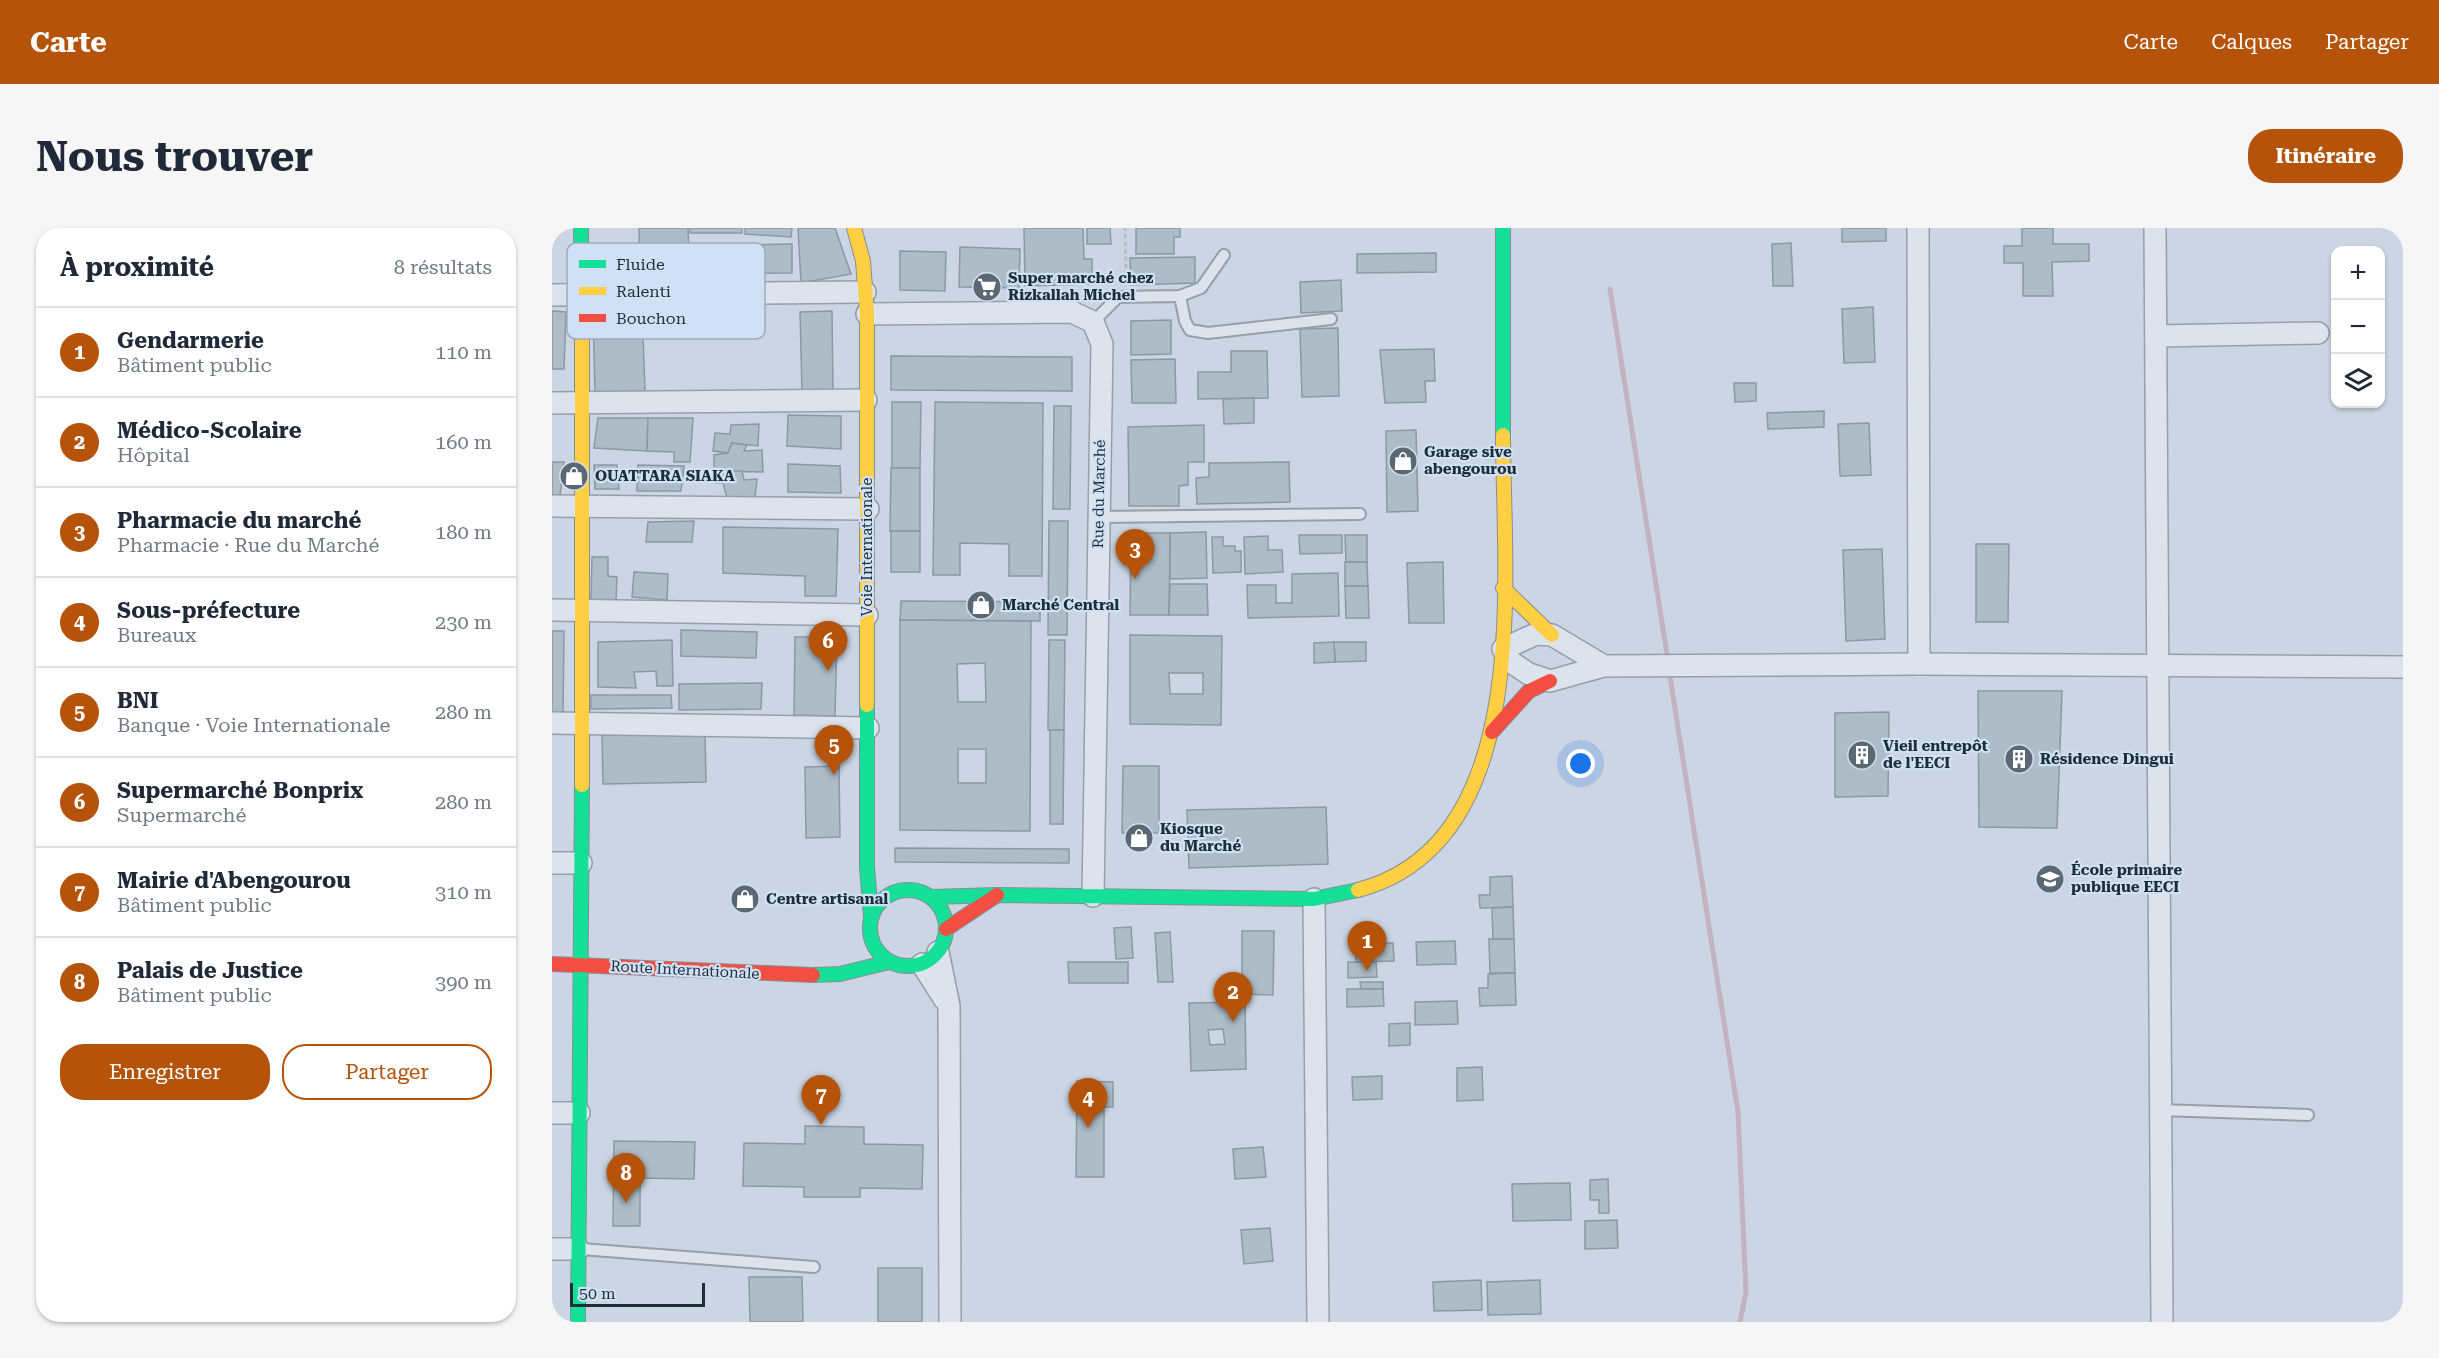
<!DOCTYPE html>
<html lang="fr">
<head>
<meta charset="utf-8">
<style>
	:root { --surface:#fff; --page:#f6f6f7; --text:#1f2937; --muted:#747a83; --line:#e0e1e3; --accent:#b45309 }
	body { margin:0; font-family:"Roboto Serif",serif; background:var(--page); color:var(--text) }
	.controls { position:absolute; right:18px; top:18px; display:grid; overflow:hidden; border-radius:12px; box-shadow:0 2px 4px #0004 }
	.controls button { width:54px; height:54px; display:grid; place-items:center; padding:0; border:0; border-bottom:2px solid var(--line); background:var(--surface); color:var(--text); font:30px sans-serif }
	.scale { position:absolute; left:18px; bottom:15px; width:135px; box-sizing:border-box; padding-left:6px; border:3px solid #1e2e37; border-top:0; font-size:16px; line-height:21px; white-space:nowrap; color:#1e2e37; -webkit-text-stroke:4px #d2e0f5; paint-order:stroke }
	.you { position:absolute; left:1029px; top:536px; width:21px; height:21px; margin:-15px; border:4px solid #fff; border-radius:50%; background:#1a73e8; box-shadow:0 0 0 9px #1a73e833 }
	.badge { display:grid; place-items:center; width:39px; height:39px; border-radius:50%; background:var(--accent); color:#fff; font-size:20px; font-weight:700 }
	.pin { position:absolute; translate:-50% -50px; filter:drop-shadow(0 2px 3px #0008) }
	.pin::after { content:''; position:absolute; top:32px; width:21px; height:18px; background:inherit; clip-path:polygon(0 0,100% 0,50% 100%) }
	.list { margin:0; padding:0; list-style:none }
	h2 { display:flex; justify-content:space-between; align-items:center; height:78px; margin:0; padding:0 24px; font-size:26px }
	h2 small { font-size:20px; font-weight:400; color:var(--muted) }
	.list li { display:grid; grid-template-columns:39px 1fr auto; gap:18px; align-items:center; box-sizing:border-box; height:90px; padding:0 24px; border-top:2px solid var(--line) }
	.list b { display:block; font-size:22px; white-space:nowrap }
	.list p { margin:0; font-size:20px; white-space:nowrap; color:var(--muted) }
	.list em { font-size:20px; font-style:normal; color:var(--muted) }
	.actions { display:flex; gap:12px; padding:18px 24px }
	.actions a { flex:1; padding:14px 0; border:2px solid var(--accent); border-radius:24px; text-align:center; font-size:21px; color:var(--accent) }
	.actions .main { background:var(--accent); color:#fff }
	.icon { flex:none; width:33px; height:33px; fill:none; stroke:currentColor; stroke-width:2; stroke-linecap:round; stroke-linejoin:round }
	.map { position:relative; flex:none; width:1851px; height:1094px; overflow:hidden; border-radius:24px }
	header { display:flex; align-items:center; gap:36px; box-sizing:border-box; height:84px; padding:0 30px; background:var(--accent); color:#fff }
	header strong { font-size:28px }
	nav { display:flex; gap:33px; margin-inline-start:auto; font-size:21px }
	.intro { display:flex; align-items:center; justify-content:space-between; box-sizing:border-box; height:144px; padding:0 36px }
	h1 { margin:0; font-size:42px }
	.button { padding:15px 27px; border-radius:24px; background:var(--accent); color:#fff; font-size:21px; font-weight:700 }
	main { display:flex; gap:36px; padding:0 36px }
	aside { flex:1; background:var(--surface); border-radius:24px; box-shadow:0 2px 4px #0004 }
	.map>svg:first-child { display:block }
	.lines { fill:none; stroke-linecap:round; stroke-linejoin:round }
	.stream { stroke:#c4b3bf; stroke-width:5 }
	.building { fill:#adbcc7; stroke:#8b99a3; stroke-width:1.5; fill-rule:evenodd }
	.lane-casing { stroke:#969fa8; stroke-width:14 }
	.street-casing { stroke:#969fa8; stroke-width:24 }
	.fast-casing { stroke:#858e98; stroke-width:16 }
	.slow-casing { stroke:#858e98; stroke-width:16 }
	.jam-casing { stroke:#858e98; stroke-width:16 }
	.path { stroke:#b5bcc4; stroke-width:3; stroke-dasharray:4.5 3; stroke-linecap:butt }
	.lane { stroke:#dde3ec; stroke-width:10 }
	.street { stroke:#dde3ec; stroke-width:21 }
	.fast { stroke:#16e098; stroke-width:14 }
	.slow { stroke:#ffcf43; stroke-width:14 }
	.jam { stroke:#f24e42; stroke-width:14 }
	.labels { text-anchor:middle; stroke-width:4.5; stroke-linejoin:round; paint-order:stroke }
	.poi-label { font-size:15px; font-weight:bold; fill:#1e2e37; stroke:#d2e0f5; text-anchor:start }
	.street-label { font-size:15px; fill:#1e2e37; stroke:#d2e0f5 }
	.key { fill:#d2e0f5; stroke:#9cabbc; stroke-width:1.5 }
	.key-label { font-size:16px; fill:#1e2e37 }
</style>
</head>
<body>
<header>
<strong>Carte</strong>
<nav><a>Carte</a><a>Calques</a><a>Partager</a></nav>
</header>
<div class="intro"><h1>Nous trouver</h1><a class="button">Itinéraire</a></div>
<main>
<aside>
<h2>À proximité<small>8 résultats</small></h2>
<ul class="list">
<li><span class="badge">1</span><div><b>Gendarmerie</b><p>Bâtiment public</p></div><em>110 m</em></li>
<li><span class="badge">2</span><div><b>Médico-Scolaire</b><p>Hôpital</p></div><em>160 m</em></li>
<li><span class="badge">3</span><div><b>Pharmacie du marché</b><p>Pharmacie · Rue du Marché</p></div><em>180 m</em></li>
<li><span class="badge">4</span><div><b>Sous-préfecture</b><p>Bureaux</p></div><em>230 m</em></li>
<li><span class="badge">5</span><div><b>BNI</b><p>Banque · Voie Internationale</p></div><em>280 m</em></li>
<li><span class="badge">6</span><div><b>Supermarché Bonprix</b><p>Supermarché</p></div><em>280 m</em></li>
<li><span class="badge">7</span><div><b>Mairie d'Abengourou</b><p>Bâtiment public</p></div><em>310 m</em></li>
<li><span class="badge">8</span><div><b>Palais de Justice</b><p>Bâtiment public</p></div><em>390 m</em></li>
</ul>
<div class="actions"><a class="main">Enregistrer</a><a>Partager</a></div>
</aside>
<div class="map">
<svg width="1851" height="1094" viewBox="0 0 1851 1094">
	<rect width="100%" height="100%" fill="#ccd5e3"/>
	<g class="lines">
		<!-- stream -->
		<g class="stream">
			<path d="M1058 61 1116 433"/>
			<path d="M1117 442 1186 884 1194 1064 1188 1094"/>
		</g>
	</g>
	<!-- building -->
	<g class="building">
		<path d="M87 0H136L138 56 88 57Z"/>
		<rect x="138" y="0" width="52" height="5"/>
		<path d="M193 0H240L239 9 193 6Z"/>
		<path d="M246 0H283L299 46 249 55Z"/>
		<path d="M472 0H531L532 31H540V56L473 58Z"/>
		<path d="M535 0H558L559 16H535Z"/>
		<path d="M584 0H628V9H622V26H584Z"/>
		<path d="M1290 0H1334V13L1290 14Z"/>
		<path d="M1470 0H1501V16H1537V33L1500 34 1501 68H1471V35H1452V18H1470Z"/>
		<path d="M1239 15 1241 58H1221L1220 16Z"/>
		<path d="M240 16V45L138 46 137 18Z"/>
		<path d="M408 19 468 21 467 60 407 59Z"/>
		<path d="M348 23 394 24 393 63 348 62Z"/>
		<path d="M884 25V44L805 45V26Z"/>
		<path d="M643 29V55L579 57 578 30Z"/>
		<path d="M789 52 790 83 749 85 748 54Z"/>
		<path d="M90 79 93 163 43 164 41 81Z"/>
		<path d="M1321 79 1323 134 1292 135 1290 81Z"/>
		<path d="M0 83 14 84 12 141H0Z"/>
		<path d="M280 83 281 163 250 164 248 84Z"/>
		<path d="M619 92V126L579 127V93Z"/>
		<path d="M786 100 787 168 750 169 748 101Z"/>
		<path d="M882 121 883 153H873L874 174 833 175 828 122Z"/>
		<path d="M679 123H715L716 170 646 171V144H679Z"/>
		<path d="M339 128 520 129V163L339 162Z"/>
		<path d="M623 131 624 175H580L579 132Z"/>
		<path d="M1182 155H1204V173L1183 174Z"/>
		<path d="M702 170V195L672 196 671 171Z"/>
		<path d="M340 174H369L368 240H340Z"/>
		<path d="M383 174 491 175 490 348H457V316L408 315V347H381Z"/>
		<path d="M502 178H519L518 281H501Z"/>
		<path d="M1272 183V199L1216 201 1215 185Z"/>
		<path d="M236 187 289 188V221L235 218Z"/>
		<path d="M46 190H96L95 223 42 220Z"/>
		<path d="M96 190H141L138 234H122V224L95 223Z"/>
		<path d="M1317 195 1319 247 1288 248 1286 196Z"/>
		<path d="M207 196 206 218 180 215 176 225 161 223 163 205 178 206 179 197Z"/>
		<path d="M652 197V234H636V257L627 258V278H577L576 199Z"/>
		<path d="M864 202 866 283 835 284 834 203Z"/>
		<path d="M180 215 195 217 192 223 210 222 211 244 162 243V227L176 225Z"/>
		<path d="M0 234H12L8 268H0Z"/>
		<path d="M737 234 738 274 645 276 644 250 657 249V235Z"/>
		<path d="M236 236 288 238 289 265 236 264Z"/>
		<path d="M42 237H65L67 261H43Z"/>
		<path d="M86 237 132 238 129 263H85Z"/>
		<path d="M339 240H368V303H338Z"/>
		<path d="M162 243H190L192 252 205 251 203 269 175 270 171 255H164Z"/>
		<path d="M142 293 140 314H94L96 294Z"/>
		<path d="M497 293H516L515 407H496Z"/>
		<path d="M171 299 286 301 284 368H253V348L171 345Z"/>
		<rect x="339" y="303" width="29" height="41"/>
		<path d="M654 304 655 350 618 351V305Z"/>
		<path d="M579 305H618L617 387H578Z"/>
		<path d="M747 307H790V325L748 326Z"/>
		<path d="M793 307H815V334H794Z"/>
		<path d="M716 308V322H730L731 344 693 346 692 309Z"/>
		<path d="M660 309H671V318H683V323H689V344L661 345Z"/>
		<path d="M1424 316H1457L1456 394H1424Z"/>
		<path d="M1330 321 1333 411 1294 413 1291 322Z"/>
		<path d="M40 329H56V348L65 349 64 372 39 373Z"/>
		<path d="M793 334H815L816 358H793Z"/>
		<path d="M891 334 892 395H857L855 335Z"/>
		<path d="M82 344 116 346 115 372 80 369Z"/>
		<path d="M786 345 787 388 696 390 695 357H724V375H740V346Z"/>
		<path d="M618 356H655L656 387H617Z"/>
		<path d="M793 358H816L817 390H794Z"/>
		<path d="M349 373 488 374V393L348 392Z"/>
		<path d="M348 392 479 393 478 603 348 602ZM433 435 434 474H406L405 436ZM406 521H434V555H406Z"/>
		<path d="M129 402 205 404 204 430 129 428Z"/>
		<path d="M0 403H12L11 486 0 485Z"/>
		<path d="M578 407 670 408 669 497 578 496ZM617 445H651V466H618Z"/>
		<path d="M243 409H285L283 488 242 487Z"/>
		<path d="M120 412 121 458H105L104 443 82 444 84 460 46 459V414Z"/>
		<path d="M497 412H513L512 502H496Z"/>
		<path d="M782 414H814V433L783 434Z"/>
		<path d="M782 414 783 434 762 435V415Z"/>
		<path d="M210 455 209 481 127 482V456Z"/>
		<path d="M1426 463H1510L1505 600 1427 599Z"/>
		<path d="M39 467H119L120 480 39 481Z"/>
		<path d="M1337 484 1336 568 1283 569V485Z"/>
		<path d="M498 502H512L511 596H498Z"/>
		<path d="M153 505 154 554 51 556 50 507Z"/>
		<path d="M287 538 288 609 254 610 253 539Z"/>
		<path d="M571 538H607V605H570Z"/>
		<path d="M774 579 776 636 637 640 635 582Z"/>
		<path d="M343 620 517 621V635L343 634Z"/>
		<path d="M960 648 961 679 928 680 927 667H938V649Z"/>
		<path d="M961 679 962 711H941L940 680Z"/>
		<path d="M579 699 581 730 564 731 562 700Z"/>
		<path d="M690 703H722L721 767 690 766Z"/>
		<path d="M618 704 621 754H606L603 705Z"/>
		<path d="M937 711H962L963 745H938Z"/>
		<path d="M903 713 904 736 865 737 864 714Z"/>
		<path d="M803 715H841L842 733 804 734Z"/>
		<path d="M516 734H576V755H517Z"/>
		<path d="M796 734H824L825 749 796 750Z"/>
		<path d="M963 745 964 777 928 778 927 760H936V746Z"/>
		<path d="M808 754H831V761H809Z"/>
		<path d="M795 761H831L832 778 795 779Z"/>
		<path d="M905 773 906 796 863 797V774Z"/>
		<path d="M693 774 694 841 639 843 637 775ZM671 801 673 816 658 817 656 802Z"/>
		<path d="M858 795V817L837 818V796Z"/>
		<path d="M930 839 931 872 905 873V840Z"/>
		<path d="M830 848V871L801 872 800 849Z"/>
		<path d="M525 853 561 854V879H552V949H524Z"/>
		<path d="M253 898 312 899V916L371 917 370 961 308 960V969H252V959L191 958 192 915 253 916Z"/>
		<path d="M62 913 143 914 142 951 88 950V998H61Z"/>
		<path d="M711 919 714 949 683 951 681 921Z"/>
		<path d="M1056 951 1057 985H1047V972H1038V952Z"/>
		<path d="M1018 955 1019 992 961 993 960 956Z"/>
		<path d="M1065 992 1066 1020 1033 1021V993Z"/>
		<path d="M718 1000 721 1033 692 1036 689 1002Z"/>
		<rect x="326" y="1040" width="44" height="54"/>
		<path d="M197 1049H250L251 1094H198Z"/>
		<path d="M929 1052 930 1082 882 1083 881 1054Z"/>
		<path d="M988 1052 989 1086 936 1087 935 1054Z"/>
	</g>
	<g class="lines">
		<!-- lane casing -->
		<g class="lane-casing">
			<g id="lane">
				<path d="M628 68 633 93 638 102 656 105 779 91"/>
				<path d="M541 94 566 69 628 68 649 60 672 27"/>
				<path d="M547 289 808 286"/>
				<path d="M1608 882 1756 887"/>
				<path d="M29 1021 262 1039"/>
			</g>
		</g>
		<!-- street casing -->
		<g class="street-casing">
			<g id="street">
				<path d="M1366 0 1367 436"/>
				<path d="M1603 0 1610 1094"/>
				<path d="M0 67 313 64"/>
				<path d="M315 86 520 84 541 94 550 116 541 668"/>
				<path d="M1605 108 1766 105"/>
				<path d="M0 175 314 172"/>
				<path d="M0 278 316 281"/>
				<path d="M0 382 315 387"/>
				<path d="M1052 438 1000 407 984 406 951 421 959 434 977 446 998 453 1052 438 1367 436 1851 439"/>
				<path d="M0 495 316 500"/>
				<path d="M0 635H29"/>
				<path d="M762 671 766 1094"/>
				<path d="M386 724 397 778 398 1094"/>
				<path d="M370 736 393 772"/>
				<path d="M0 885H27"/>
				<path d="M0 1021H26"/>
			</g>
		</g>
		<!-- fast casing -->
		<g class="fast-casing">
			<g id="fast">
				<path d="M29 0 30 110"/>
				<path d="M951 0V207"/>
				<path d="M315 477V639L319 688"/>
				<circle cx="356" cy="700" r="38"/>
				<path d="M380 669 445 667 762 671 806 662"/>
				<path d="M261 747 288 746 337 734"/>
				<path d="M26 1094 30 557"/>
			</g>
		</g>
		<!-- slow casing -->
		<g class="slow-casing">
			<g id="slow">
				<path d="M302 0 311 33 315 86V477"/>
				<path d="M30 110V557"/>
				<path d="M951 360 1000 407"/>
				<path d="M806 662C984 615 951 347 951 207"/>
			</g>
		</g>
		<!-- jam casing -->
		<g class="jam-casing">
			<g id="jam">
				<path d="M940 504 977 463 998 453"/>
				<path d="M394 701 445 667"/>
				<path d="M0 736 261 747"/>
			</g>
		</g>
		<!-- path -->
		<path class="path" d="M570 55 574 41 573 0"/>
		<!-- lane -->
		<use href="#lane" class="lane"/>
		<!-- street -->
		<use href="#street" class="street"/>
		<!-- fast -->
		<use href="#fast" class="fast"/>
		<!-- slow -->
		<use href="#slow" class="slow"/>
		<!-- jam -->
		<use href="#jam" class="jam"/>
	</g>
	<!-- icons -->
	<defs>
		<g id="supermarket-disc" transform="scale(1.5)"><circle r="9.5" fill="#5b6873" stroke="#d2e0f5"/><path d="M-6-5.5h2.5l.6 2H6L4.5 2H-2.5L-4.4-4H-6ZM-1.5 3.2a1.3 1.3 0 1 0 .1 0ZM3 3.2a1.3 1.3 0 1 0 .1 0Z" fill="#fff"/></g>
		<g id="shop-disc" transform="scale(1.5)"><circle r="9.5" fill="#5b6873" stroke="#d2e0f5"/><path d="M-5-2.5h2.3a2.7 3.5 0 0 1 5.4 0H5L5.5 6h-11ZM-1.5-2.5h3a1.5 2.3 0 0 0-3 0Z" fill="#fff"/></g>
		<g id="building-disc" transform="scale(1.5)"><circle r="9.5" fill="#5b6873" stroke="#d2e0f5"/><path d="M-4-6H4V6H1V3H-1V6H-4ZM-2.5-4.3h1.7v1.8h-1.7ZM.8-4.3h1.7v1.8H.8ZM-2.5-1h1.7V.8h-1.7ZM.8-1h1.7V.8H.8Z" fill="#fff"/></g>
		<g id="school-disc" transform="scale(1.5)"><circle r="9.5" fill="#5b6873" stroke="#d2e0f5"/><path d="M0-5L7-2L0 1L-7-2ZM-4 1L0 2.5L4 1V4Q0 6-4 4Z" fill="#fff"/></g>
	</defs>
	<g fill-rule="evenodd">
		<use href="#supermarket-disc" x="435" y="59"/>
		<use href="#shop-disc" x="851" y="233"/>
		<use href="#shop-disc" x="22" y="248"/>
		<use href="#shop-disc" x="429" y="377"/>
		<use href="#building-disc" x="1310" y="527"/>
		<use href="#building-disc" x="1467" y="531"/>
		<use href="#shop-disc" x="587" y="610"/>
		<use href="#school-disc" x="1498" y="651"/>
		<use href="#shop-disc" x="193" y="671"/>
	</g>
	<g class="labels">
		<!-- poi labels -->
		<g class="poi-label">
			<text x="456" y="55">Super marché chez<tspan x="456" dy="17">Rizkallah Michel</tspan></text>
			<text x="872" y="229">Garage sive<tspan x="872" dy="17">abengourou</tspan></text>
			<text x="43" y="253">OUATTARA SIAKA</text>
			<text x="450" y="382">Marché Central</text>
			<text x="1331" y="523">Vieil entrepôt<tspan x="1331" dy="17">de l'EECI</tspan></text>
			<text x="1488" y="536">Résidence Dingui</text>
			<text x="608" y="606">Kiosque<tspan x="608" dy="17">du Marché</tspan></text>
			<text x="1519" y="647">École primaire<tspan x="1519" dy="17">publique EECI</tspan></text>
			<text x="214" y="676">Centre artisanal</text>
		</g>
		<!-- street labels -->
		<g class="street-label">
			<text transform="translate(547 266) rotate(-89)" y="5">Rue du Marché</text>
			<text transform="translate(315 319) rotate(-90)" y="5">Voie Internationale</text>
			<text transform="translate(133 742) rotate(3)" y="5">Route Internationale</text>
		</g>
	</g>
	<!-- legend -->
	<rect x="15" y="15" width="198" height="96" rx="9" class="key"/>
	<rect x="27" y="32" width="27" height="8" fill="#16e098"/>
	<rect x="27" y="59" width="27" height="8" fill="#ffcf43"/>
	<rect x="27" y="86" width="27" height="8" fill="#f24e42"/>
	<g class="key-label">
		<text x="64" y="42">Fluide</text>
		<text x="64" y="69">Ralenti</text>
		<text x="64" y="96">Bouchon</text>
	</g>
</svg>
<div class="controls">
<button>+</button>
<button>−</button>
<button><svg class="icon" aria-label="layers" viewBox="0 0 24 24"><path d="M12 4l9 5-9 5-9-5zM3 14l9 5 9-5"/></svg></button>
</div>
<div class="scale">50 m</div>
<div class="you"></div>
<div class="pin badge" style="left:815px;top:743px">1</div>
<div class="pin badge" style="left:681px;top:794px">2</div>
<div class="pin badge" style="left:583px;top:351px">3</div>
<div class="pin badge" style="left:536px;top:900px">4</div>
<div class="pin badge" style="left:282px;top:547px">5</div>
<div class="pin badge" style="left:276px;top:443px">6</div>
<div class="pin badge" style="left:269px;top:897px">7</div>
<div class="pin badge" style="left:74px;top:975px">8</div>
</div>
</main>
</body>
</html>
